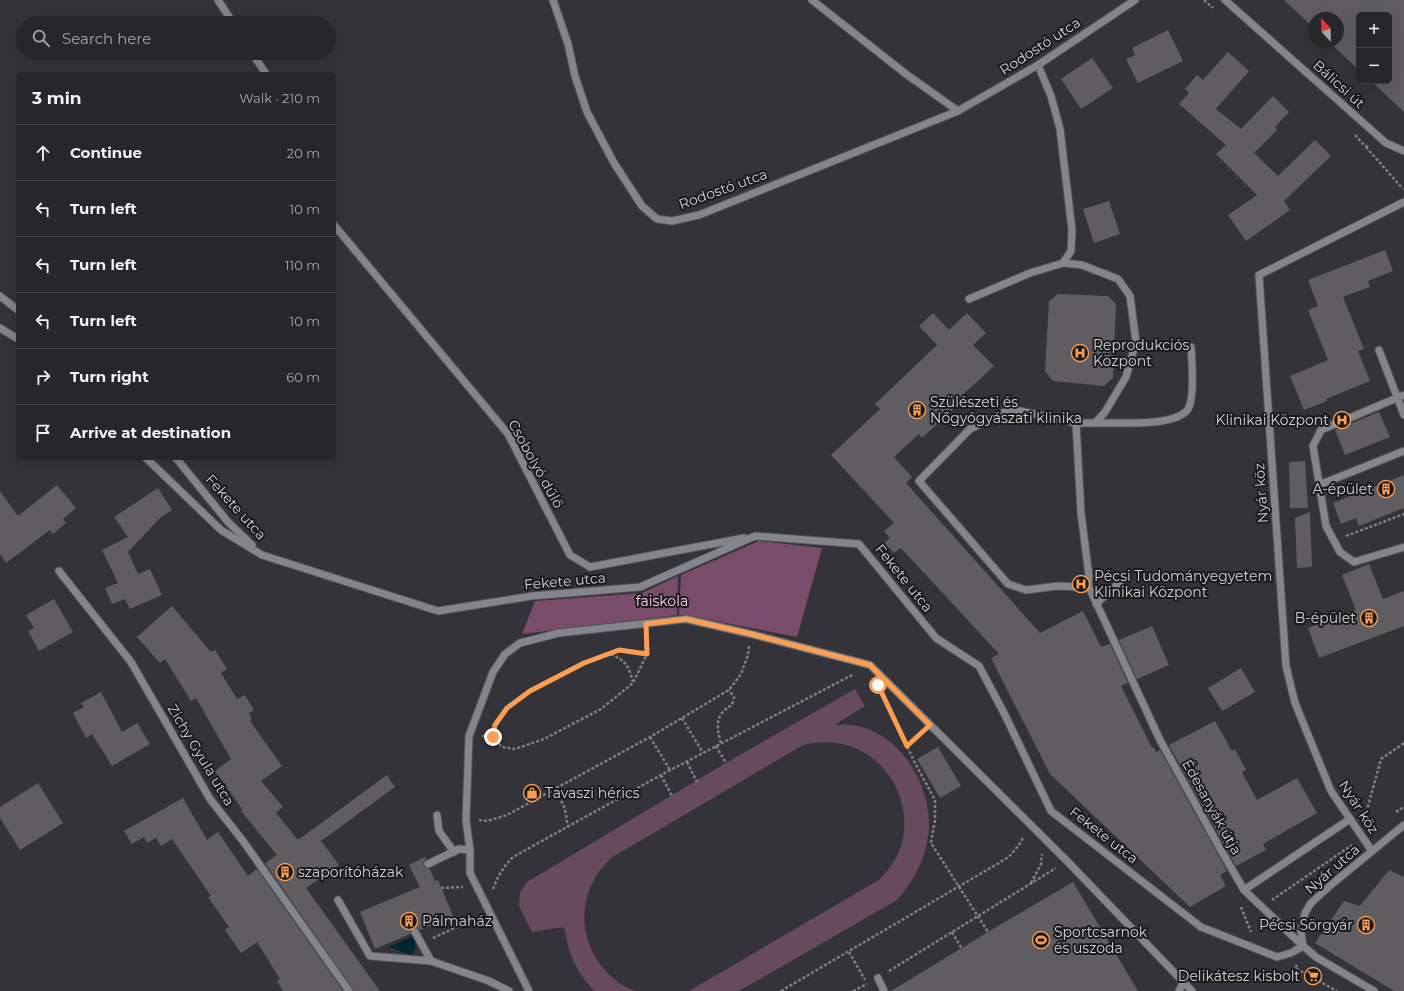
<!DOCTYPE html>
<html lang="en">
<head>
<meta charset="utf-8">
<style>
	:root { --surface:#26262b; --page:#323237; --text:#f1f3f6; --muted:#a4a5a9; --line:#424347 }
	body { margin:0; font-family:Montserrat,sans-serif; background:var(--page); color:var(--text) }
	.controls { position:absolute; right:12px; top:12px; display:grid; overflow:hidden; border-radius:6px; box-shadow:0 4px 16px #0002 }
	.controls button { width:36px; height:36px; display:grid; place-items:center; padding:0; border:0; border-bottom:1px solid var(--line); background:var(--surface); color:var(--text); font:20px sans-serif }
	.compass { position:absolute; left:1308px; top:12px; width:36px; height:36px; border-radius:50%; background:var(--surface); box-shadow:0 4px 16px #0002; rotate:338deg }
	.stop { position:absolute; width:12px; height:12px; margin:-9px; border:3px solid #fb9e51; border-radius:50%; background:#fff }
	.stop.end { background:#fb9e51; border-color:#fff; box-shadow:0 1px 4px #0008 }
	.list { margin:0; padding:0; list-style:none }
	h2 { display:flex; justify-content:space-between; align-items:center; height:52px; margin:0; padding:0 16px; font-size:17px }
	h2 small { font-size:13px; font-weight:400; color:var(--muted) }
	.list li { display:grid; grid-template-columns:26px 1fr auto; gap:12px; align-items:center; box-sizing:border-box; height:56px; padding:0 16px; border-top:1px solid var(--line) }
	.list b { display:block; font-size:15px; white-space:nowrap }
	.list em { font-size:13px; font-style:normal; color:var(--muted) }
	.icon { flex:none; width:22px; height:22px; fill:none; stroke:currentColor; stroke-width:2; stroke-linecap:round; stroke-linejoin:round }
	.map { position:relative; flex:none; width:1404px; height:991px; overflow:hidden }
	.search { position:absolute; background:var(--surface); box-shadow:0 4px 16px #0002; left:16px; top:16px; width:320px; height:44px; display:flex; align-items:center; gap:10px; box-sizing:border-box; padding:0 14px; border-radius:22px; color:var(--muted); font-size:15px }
	.panel { position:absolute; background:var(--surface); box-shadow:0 4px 16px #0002; left:16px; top:72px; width:320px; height:388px; border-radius:6px }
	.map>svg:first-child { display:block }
	.green { fill:#674a5e }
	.forest { fill:#784c6a }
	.water { fill:#062433 }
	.building { fill:#605d62 }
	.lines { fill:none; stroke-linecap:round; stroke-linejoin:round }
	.minor-casing { stroke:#525256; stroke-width:9 }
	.path { stroke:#7f7f84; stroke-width:2.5; stroke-dasharray:3 2; stroke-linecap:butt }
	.minor { stroke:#84848b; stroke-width:7 }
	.route { stroke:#fb9e51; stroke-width:5 }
	.labels { text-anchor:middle; stroke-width:4; stroke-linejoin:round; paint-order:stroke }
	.street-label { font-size:14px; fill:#d2d2d5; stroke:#1b1b1d }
	.poi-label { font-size:14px; fill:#d2d2d5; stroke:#1b1b1d; text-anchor:start }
	.park-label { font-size:14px; fill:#fccfed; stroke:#1b1b1d }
</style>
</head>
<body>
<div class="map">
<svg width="1404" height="991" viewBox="0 0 1404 991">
	<rect width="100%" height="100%" fill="#333339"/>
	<!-- green -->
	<path class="green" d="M855 689 865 706 834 725C888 718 928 773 929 823 929 852 916 879 897 900L739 991H689L879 880C886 873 892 865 897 856 918 813 892 757 846 745 831 741 817 742 803 745L611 858C605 865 598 871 594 880 571 921 591 974 635 991H594C574 968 570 957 564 927L532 932 519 906 520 893 527 882 726 763Z"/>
	<!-- forest -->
	<g class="forest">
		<path d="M759 541 822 548 797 637 679 614 681 575Z"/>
		<path d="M678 576 677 615 522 634 535 601 642 593Z"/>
	</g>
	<!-- water -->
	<path class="water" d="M413 936C416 945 418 948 411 955L388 947Z"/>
	<!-- building -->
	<g class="building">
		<path d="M1284 0H1404V112L1371 81H1389V15H1359V70L1329 42H1338V18H1314V28Z"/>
		<path d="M1168 30 1183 61 1138 83 1126 59 1135 55 1132 48Z"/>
		<path d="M1228 52 1249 71 1216 109 1241 129 1273 96 1289 112 1275 127 1277 130 1254 153 1278 176 1315 140 1331 156 1284 201 1290 210 1246 241 1228 215 1257 195 1216 154 1226 145 1179 104 1189 93 1185 89 1197 75 1203 80Z"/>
		<path d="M1092 58 1113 88 1081 109 1061 79Z"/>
		<path d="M1109 201 1120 234 1094 243 1083 209Z"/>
		<path d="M1385 250 1393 271 1368 281 1370 287 1343 297 1364 349 1358 351 1370 381 1326 399 1327 401 1304 410 1290 376 1328 360 1308 310 1318 306 1308 280Z"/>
		<path d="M1058 294 1108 296 1116 304 1113 378 1104 386 1053 381 1045 371 1049 301Z"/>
		<path d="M933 313 949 330 967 313 986 333 973 345 994 366 956 401 959 404 922 438 919 434 894 457 912 477 906 483 1040 633 1083 611 1101 647 1110 644 1128 683 1121 686 1152 748 1153 747 1156 752 1160 750 1227 871 1220 875 1226 886 1190 907 1050 774 991 658 999 654 901 548 894 553 884 543 890 538 884 531 894 523 831 455 880 409 875 404 937 345 919 326Z"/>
		<path d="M1379 412 1390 437 1345 455 1335 430Z"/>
		<path d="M1305 461 1308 508H1290L1289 462Z"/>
		<path d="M1404 475V508L1359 526 1356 518 1341 524 1333 503Z"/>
		<path d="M57 485 76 508 63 519 66 523 53 534 50 530 6 563 0 554V491L18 516Z"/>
		<path d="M158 488 172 510 161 517 128 552 138 574 150 569 162 595 130 609 125 599 112 604 105 588 118 583 102 550 128 537 114 517Z"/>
		<path d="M1310 512 1312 567 1297 568 1295 518Z"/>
		<path d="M1369 564 1383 599 1404 591V626L1319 658 1308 628 1356 610 1342 575Z"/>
		<path d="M54 599 73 632 39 651 28 631 34 628 26 615Z"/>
		<path d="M172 606 211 652 215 650 227 669 221 673 237 699 245 695 254 710 249 713 252 720 250 721 282 766 261 781 283 807 276 813 298 840 387 775 395 787 321 841 339 865 306 888 380 991H354L265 863 277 855 241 811 243 810 215 771 231 759 196 698 191 701 165 659 160 663 137 637Z"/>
		<path d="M1152 626 1169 665 1137 679 1119 640Z"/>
		<path d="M1241 668 1255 692 1222 711 1208 688Z"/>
		<path d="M101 692 122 732 137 723 150 744 112 766 92 734 86 738 73 713 84 707 81 703Z"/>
		<path d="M1215 721 1232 751 1235 749 1246 770 1242 772 1257 800 1297 778 1317 813 1263 844 1266 850 1236 866 1169 745Z"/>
		<path d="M938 747 961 786 940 798 917 759Z"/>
		<path d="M38 783 63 823 20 850 0 818V807Z"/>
		<path d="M183 798 207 840 218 832 248 876 257 869 343 991H283L277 981 280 979 257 942 241 953 225 930 229 927 208 897 211 896 172 839 161 846 156 838 147 843 144 837 132 844 124 831Z"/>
		<path d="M425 857 426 860 423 863 424 867 426 868 430 869 435 881 438 880 453 916 420 930 417 928 413 927 411 930 410 934 375 949 360 912 420 887 409 865Z"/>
		<path d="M1389 870 1404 877V991H1394L1315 943 1344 901 1360 906Z"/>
		<path d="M1073 882 1138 991H891L988 932Z"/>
	</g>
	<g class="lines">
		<!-- minor casing -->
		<g class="minor-casing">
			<g id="minor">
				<path d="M218 0 233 23"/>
				<path d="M553 0 568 44 575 76 587 112 614 163 642 206 657 219 672 221 699 215 958 111 1038 65 1135 0"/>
				<path d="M812 0 906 74 958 111"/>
				<path d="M1225 0 1386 143 1404 151"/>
				<path d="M252 53 266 74"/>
				<path d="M1038 65 1051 96 1060 129 1072 230 1071 251 1063 263 1082 265 1118 279 1130 296 1136 342 1126 377 1105 412 1095 423H1076L1011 409 970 429 919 481 1008 584 1026 590 1058 586 1080 587 1088 585"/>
				<path d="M334 225 508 434 570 555 590 567 744 538"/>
				<path d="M0 296 18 310"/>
				<path d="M969 299 1030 273 1063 263"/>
				<path d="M0 328 18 339"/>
				<path d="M1379 350 1404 415"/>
				<path d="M1404 395 1321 430 1313 446 1326 526 1340 552 1354 562 1404 547"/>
				<path d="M1076 423 1081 513 1089 576 1088 585"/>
				<path d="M1095 423C1116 422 1175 428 1188 409 1195 398 1192 361 1191 347"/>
				<path d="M146 458 221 530 262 555 438 611 532 596 640 587 755 536 859 544 936 638 979 666 1005 715 1051 811 1201 927 1277 957 1291 953 1303 946"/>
				<path d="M176 458 228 522 252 545"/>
				<path d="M1319 485 1404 451"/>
				<path d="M59 571 131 662 210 799 243 841 349 991"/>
				<path d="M1088 585 1159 738 1218 845 1244 890 1303 946 1316 957 1374 991"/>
				<path d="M1096 604 1120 582"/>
				<path d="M437 815 439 831 454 852"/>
				<path d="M1372 851 1331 791 1295 703 1286 666 1259 275 1404 202"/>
				<path d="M428 864 459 849 470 850"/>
				<path d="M1244 890 1350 819"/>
				<path d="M338 900 370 956 431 961"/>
				<path d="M415 932 431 961 489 981 509 991"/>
				<path d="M1303 946 1301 932 1305 913 1311 903 1332 884 1404 825"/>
				<path d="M878 978 884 991"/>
				<path d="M529 991 470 873V850L466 820 469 736 493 672 505 654 520 643 559 633 686 619 751 634 870 665 1067 861 1192 991"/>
				<path d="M1179 991 1183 983"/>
			</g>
		</g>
		<!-- path -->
		<g class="path">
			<path d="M1204 0 1213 8"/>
			<path d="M1355 135 1365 146 1369 147"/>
			<path d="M1366 147 1403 189"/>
			<path d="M1346 536 1404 514"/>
			<path d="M611 654C627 662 628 665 633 682"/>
			<path d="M886 701 907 746"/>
			<path d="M682 718 703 753"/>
			<path d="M921 733 907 746 914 761 935 800V820L931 843 988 932"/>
			<path d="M482 736 493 737 502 747 515 749 544 739 601 709 633 683 647 654 646 636"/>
			<path d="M493 737 495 725 507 708 530 691 584 663 619 650 647 654"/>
			<path d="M650 737 670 770"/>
			<path d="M721 743C716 727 715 714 732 705L734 697 729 690"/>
			<path d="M716 746 726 763"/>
			<path d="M687 762 697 782"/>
			<path d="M661 775 672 796"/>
			<path d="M553 790 552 792C554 796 558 798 561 801 566 807 566 819 568 827"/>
			<path d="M1396 812 1404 807"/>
			<path d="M1365 817 1381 759 1404 743"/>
			<path d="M479 820 487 821 507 815 650 737 729 690 741 674 748 655 749 646"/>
			<path d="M1031 883 1041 864 1042 854"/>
			<path d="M441 888 463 887"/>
			<path d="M493 889C498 876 503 867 513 857L661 775 852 675"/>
			<path d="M1272 900 1352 845"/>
			<path d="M1241 907 1251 932"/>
			<path d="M952 932 962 949"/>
			<path d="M433 938 477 918"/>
			<path d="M849 952 865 980"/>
			<path d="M1297 965 1295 968 1337 991"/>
			<path d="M889 971 1056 868"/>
			<path d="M781 991 1009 857 1021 842 1023 837"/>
			<path d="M853 991 867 984"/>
		</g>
		<!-- minor -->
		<use href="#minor" class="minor"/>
	</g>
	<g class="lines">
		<!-- route -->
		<path class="route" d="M493 737 495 725 507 708 530 691 584 663 619 650 647 654 646 624 686 619 751 634 870 665 930 725 907 746 878 685"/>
	</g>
	<!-- icons -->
	<defs>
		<g id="hospital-ring" transform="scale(0.9)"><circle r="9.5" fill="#1b1b1d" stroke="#fb9e51" stroke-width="1.5"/><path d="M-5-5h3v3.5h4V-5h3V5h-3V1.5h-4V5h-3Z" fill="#fb9e51"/></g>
		<g id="building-ring" transform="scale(0.9)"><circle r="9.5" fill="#1b1b1d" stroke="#fb9e51" stroke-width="1.5"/><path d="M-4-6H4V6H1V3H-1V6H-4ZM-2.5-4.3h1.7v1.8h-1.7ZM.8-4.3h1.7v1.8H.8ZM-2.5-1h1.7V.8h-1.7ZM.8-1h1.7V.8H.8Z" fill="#fb9e51"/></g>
		<g id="shop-ring" transform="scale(0.9)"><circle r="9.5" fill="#1b1b1d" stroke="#fb9e51" stroke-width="1.5"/><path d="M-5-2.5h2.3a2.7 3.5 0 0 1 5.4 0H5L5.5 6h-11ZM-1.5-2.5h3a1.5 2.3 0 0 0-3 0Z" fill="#fb9e51"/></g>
		<g id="stadium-ring" transform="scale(0.9)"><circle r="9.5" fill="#1b1b1d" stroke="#fb9e51" stroke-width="1.5"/><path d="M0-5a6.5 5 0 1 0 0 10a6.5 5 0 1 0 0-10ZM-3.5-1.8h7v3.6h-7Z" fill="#fb9e51"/></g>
		<g id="supermarket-ring" transform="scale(0.9)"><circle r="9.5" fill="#1b1b1d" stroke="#fb9e51" stroke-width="1.5"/><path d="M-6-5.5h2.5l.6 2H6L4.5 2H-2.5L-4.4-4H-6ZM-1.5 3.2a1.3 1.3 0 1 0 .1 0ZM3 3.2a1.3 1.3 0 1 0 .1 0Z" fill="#fb9e51"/></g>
	</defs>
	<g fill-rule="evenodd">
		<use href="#hospital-ring" x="1080" y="353"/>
		<use href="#building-ring" x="917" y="410"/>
		<use href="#hospital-ring" x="1342" y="420"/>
		<use href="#building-ring" x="1386" y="489"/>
		<use href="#hospital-ring" x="1081" y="584"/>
		<use href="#building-ring" x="1369" y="618"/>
		<use href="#shop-ring" x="532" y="793"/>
		<use href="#building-ring" x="285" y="872"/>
		<use href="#building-ring" x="409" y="921"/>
		<use href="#building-ring" x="1366" y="925"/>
		<use href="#stadium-ring" x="1041" y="940"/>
		<use href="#supermarket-ring" x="1313" y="976"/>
	</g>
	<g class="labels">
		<!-- street labels -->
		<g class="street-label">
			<text transform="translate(1040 46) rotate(-33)" y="5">Rodostó utca</text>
			<text transform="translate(1339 84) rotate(42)" y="5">Bálicsi út</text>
			<text transform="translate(723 189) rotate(-20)" y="5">Rodostó utca</text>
			<text transform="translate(536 464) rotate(61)" y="5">Csobolyó dűlő</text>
			<text transform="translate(1261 493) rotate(-94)" y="5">Nyár köz</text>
			<text transform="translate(236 507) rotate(48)" y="5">Fekete utca</text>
			<text transform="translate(904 578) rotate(51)" y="5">Fekete utca</text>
			<text transform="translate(565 581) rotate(-5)" y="5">Fekete utca</text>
			<text transform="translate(201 755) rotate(59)" y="5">Zichy Gyula utca</text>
			<text transform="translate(1212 807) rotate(61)" y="5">Édesanyák útja</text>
			<text transform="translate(1359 807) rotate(57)" y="5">Nyár köz</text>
			<text transform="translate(1104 835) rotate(38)" y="5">Fekete utca</text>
			<text transform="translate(1332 869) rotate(-41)" y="5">Nyár utca</text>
		</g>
		<!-- poi labels -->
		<g class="poi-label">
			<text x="1093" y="350">Reprodukciós<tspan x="1093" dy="16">Központ</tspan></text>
			<text x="930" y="407">Szülészeti és<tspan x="930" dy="16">Nőgyógyászati klinika</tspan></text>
			<text x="1329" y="425" text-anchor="end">Klinikai Központ</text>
			<text x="1373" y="494" text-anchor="end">A-épület</text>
			<text x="1094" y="581">Pécsi Tudományegyetem<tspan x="1094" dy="16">Klinikai Központ</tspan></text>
			<text x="1356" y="623" text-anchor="end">B-épület</text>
			<text x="545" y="798">Tavaszi hérics</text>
			<text x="298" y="877">szaporítóházak</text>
			<text x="422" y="926">Pálmaház</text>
			<text x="1353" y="930" text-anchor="end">Pécsi Sörgyár</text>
			<text x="1054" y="937">Sportcsarnok<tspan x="1054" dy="16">és uszoda</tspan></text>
			<text x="1300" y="981" text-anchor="end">Delikátesz kisbolt</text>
		</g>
		<!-- park labels -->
		<g class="park-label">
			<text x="662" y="606">faiskola</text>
		</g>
	</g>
</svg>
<div class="controls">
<button>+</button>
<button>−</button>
</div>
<svg class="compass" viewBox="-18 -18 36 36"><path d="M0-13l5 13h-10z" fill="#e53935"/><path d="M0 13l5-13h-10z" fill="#a4a5a9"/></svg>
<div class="stop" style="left:878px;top:685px"></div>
<div class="stop end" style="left:493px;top:737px"></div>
<div class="search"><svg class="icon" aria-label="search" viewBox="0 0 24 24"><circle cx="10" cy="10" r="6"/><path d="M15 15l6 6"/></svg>Search here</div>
<section class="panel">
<h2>3 min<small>Walk · 210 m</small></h2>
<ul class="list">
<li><svg class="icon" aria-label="ahead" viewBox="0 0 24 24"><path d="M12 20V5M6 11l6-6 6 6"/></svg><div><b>Continue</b></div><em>20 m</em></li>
<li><svg class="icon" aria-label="left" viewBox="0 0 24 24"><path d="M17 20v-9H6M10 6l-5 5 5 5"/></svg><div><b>Turn left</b></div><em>10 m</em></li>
<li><svg class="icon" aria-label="left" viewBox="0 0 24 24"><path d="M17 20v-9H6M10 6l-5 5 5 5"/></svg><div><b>Turn left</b></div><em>110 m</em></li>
<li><svg class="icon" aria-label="left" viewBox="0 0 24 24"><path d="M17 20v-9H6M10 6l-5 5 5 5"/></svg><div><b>Turn left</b></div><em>10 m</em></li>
<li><svg class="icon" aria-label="right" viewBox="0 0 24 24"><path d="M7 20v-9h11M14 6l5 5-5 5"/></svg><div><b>Turn right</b></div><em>60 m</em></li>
<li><svg class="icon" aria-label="arrive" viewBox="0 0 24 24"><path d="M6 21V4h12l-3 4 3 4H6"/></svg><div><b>Arrive at destination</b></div></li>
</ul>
</section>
</div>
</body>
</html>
